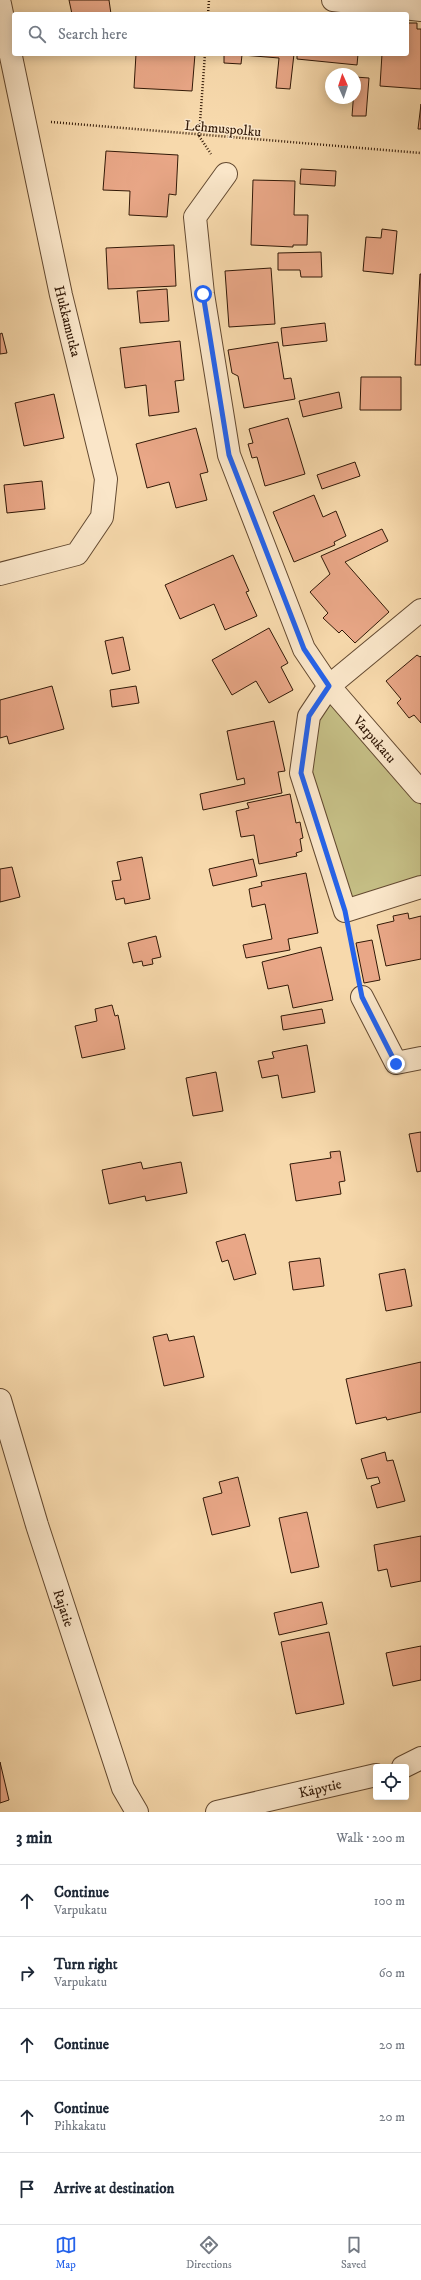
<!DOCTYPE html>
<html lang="en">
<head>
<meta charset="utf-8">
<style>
	:root { --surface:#fff; --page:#f6f6f7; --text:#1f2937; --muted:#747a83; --line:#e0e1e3; --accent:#2563eb }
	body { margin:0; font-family:"IM FELL DW Pica",serif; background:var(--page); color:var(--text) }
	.controls { position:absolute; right:12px; bottom:12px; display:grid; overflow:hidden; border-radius:4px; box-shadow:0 2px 10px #0003 }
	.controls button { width:36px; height:36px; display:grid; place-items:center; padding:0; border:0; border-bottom:1px solid var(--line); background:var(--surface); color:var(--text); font:20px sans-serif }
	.compass { position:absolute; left:325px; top:68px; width:36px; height:36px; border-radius:50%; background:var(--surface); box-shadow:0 2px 10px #0003; rotate:357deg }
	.stop { position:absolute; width:12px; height:12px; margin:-9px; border:3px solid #2563eb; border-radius:50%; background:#fff }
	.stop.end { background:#2563eb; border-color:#fff; box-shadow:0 1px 4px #0008 }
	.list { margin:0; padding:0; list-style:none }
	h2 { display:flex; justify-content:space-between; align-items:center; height:52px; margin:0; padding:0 16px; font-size:17px }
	h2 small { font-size:13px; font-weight:400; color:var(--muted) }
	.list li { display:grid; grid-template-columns:26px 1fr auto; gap:12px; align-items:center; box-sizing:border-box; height:72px; padding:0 16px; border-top:1px solid var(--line) }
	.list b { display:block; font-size:15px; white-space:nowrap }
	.list p { margin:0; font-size:13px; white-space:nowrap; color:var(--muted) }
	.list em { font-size:13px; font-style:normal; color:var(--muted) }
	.icon { flex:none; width:22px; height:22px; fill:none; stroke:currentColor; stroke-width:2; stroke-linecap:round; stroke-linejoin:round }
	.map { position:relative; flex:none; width:421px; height:1812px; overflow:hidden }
	.search { position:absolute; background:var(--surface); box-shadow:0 2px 10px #0003; left:12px; right:12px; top:12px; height:44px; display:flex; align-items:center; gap:10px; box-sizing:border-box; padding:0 14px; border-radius:4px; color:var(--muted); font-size:15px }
	.sheet { height:412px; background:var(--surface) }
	nav { display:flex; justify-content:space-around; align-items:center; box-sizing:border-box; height:56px; border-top:1px solid var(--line); background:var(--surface); font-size:11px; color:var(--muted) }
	nav a { display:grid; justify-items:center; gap:2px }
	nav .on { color:var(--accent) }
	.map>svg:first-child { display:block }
	.green { fill:#c4bd84; stroke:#7b6b46 }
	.building { fill:#e9a787; stroke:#321907 }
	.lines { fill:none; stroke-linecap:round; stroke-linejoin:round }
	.street-casing { stroke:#634930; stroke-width:24 }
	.path { stroke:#321907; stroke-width:2.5; stroke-dasharray:1 2; stroke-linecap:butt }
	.street { stroke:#fae6c9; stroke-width:22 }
	.route { stroke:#2563eb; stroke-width:5 }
	.labels { text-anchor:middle; stroke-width:3; stroke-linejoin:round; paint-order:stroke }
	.street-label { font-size:14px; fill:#321907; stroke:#fae6c9 }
</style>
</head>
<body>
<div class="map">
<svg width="421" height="1812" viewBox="0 0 421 1812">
	<rect width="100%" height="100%" fill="#f7d9ac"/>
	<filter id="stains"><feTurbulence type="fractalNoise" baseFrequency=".005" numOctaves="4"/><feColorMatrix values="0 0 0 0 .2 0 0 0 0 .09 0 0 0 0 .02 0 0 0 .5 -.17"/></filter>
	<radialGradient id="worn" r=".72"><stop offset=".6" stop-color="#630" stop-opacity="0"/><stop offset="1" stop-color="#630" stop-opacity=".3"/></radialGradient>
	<!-- green -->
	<path class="green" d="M331 700 421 805V877L348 902 309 774 316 719Z"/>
	<!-- building -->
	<g class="building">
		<path d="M69 0H109L111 14H72Z"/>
		<path d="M407 23H417V29H421V89L380 86 382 54H407Z"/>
		<path d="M136 54H195L192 91 134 88Z"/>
		<path d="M224 54H294L290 89 276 88 279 58 242 55 241 64 224 63Z"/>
		<path d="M297 54H358L357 65 297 59Z"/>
		<path d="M355 77 369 78 366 116H352Z"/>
		<path d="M421 104V129H418Z"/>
		<path d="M106 151 178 155 176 195 169 194 167 217 129 215 130 191 103 190Z"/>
		<path d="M301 169 336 171 335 186 300 184Z"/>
		<path d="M253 180 295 181 294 215H308L307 245H293V247L251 245Z"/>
		<path d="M382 229 397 231 393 274 363 271 366 237 381 238Z"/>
		<path d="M174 245 176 286 108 289 106 248Z"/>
		<path d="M321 252 322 277H301L300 270H278V253Z"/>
		<path d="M271 268 275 324 229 327 225 271Z"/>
		<path d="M420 274H421V365H415Z"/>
		<path d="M167 289 169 321 140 323 137 291Z"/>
		<path d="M325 323 327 341 283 346 281 328Z"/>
		<path d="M2 333 7 353 0 354V334Z"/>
		<path d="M180 341 184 380 175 381 179 412 149 416 146 385 125 388 120 348Z"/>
		<path d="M278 342 284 379 291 378 295 399 244 408 238 376 232 373 228 350Z"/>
		<path d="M361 377H401V410H360Z"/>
		<path d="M339 392 342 408 303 417 299 401Z"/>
		<path d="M54 394 64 438 24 446 15 403Z"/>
		<path d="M288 418 305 474 265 486 257 457 252 458 248 444 253 443 249 429Z"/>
		<path d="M196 428 208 472 200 474 207 500 176 508 169 482 147 488 136 444Z"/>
		<path d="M355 462 360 476 322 489 317 475Z"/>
		<path d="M42 481 45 509 7 513 4 485Z"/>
		<path d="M314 495 323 517 336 511 346 536 334 542 335 545 294 562 273 512Z"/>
		<path d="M382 529 388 541 345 562 389 612 355 643 342 630 339 633 323 618 328 613 310 592 330 574 321 556Z"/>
		<path d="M233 555 249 591 246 592 257 616 225 630 214 604 180 619 165 585Z"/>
		<path d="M269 628 288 663 281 667 293 690 269 703 256 681 232 695 212 660Z"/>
		<path d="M123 637 130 670 112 674 105 641Z"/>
		<path d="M417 655 420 657 421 656V723L414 715 409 718 397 703 401 699 386 681Z"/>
		<path d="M52 686 64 729 9 744 7 736 0 738V700Z"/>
		<path d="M136 686 139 703 112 707 110 690Z"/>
		<path d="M274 721 285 771 278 772 282 793 203 810 200 794 245 784 244 778 237 780 227 731Z"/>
		<path d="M290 794 296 823 300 822 303 838 300 839 302 851 296 853 297 856 259 864 254 835 241 837 236 811 249 808 247 803Z"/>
		<path d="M142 857 150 899 125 904 124 898 116 900 112 881 121 880 117 862Z"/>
		<path d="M253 859 257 876 213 886 209 869Z"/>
		<path d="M12 867 20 897 0 902V869Z"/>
		<path d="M306 873 318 933 288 939 290 950 246 958 243 945 272 939 265 904 252 907 249 889 262 886 261 882Z"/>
		<path d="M408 913 409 919 421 916V959L386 966 377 925 394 921 393 916Z"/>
		<path d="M156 936 161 957 152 959 153 964 143 966 142 961 133 963 128 943Z"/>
		<path d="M372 940 380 980 364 983 356 943Z"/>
		<path d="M321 947 333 1000 293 1008 288 985 268 989 262 962Z"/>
		<path d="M112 1005 115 1016 118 1015 125 1049 82 1058 75 1026 97 1021 95 1009Z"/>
		<path d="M322 1009 325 1023 283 1030 281 1016Z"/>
		<path d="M307 1045 315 1092 282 1098 278 1075 262 1078 258 1061 274 1058 272 1052Z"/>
		<path d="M216 1072 223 1111 193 1116 186 1078Z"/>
		<path d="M421 1132V1171L417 1172 409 1134Z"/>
		<path d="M340 1151 345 1181 339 1182 341 1194 296 1201 290 1164 331 1158 330 1152Z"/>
		<path d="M141 1162 143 1169 181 1162 187 1193 146 1201 145 1196 109 1204 102 1170Z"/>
		<path d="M245 1234 256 1274 234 1280 228 1260 222 1262 216 1242Z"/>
		<path d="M320 1258 324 1286 293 1290 289 1262Z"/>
		<path d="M405 1269 412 1306 386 1311 379 1274Z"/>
		<path d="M167 1334 169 1341 194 1336 204 1377 164 1386 153 1337Z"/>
		<path d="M421 1362V1412L387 1420 386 1417 356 1424 346 1379Z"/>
		<path d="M385 1452 387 1461 393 1460 405 1501 377 1508 371 1486 380 1483 378 1477 367 1479 361 1459Z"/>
		<path d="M238 1477 250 1526 212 1535 203 1498 222 1493 219 1482Z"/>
		<path d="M307 1512 319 1567 291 1573 279 1518Z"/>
		<path d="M421 1536V1581L391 1587 387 1569 378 1571 374 1545Z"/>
		<path d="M322 1602 327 1624 279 1635 274 1613Z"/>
		<path d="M329 1632 344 1704 296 1714 281 1642Z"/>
		<path d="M421 1646V1680L393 1686 386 1653Z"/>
		<path d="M0 1762 9 1800 0 1803Z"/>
	</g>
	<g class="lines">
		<!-- street casing -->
		<g class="street-casing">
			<g id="street">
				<path d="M333 0 421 10"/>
				<path d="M0 4 61 295 106 479 102 517 77 554 0 574"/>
				<path d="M226 174 195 217 203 294 229 455 304 649 329 686 421 792"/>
				<path d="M421 610 329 686 309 716 301 773 345 911 421 887"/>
				<path d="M362 997 396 1063 421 1058"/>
				<path d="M0 1400 37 1525 123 1788 137 1812"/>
				<path d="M403 1767 421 1758"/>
				<path d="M217 1812 376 1775"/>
			</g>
		</g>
		<!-- path -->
		<g class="path">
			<path d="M208 14 209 0"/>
			<path d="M51 122 421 153"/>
			<path d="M199 136 205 54"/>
			<path d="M199 136 211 154"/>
			<path d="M349 934 357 973"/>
		</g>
		<!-- street -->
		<use href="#street" class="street"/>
	</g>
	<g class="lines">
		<!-- route -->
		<path class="route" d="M203 294 229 455 304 649 329 686 309 716 301 773 345 911 362 997 396 1064"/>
	</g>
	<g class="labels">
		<!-- street labels -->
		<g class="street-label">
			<text transform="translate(223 128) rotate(5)" y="5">Lehmuspolku</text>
			<text transform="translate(68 321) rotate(76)" y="5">Hukkamutka</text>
			<text transform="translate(375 739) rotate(49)" y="5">Varpukatu</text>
			<text transform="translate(64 1608) rotate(72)" y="5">Rajatie</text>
			<text transform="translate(320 1788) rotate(-13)" y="5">Käpytie</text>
		</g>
	</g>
	<rect width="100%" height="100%" filter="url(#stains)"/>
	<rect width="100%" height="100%" fill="url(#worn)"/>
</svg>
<div class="controls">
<button><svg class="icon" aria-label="locate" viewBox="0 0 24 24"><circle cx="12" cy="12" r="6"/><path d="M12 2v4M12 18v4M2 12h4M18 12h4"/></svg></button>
</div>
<svg class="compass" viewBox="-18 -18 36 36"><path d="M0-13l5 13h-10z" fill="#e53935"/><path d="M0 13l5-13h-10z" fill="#747a83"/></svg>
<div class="stop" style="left:203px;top:294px"></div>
<div class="stop end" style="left:396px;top:1064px"></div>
<div class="search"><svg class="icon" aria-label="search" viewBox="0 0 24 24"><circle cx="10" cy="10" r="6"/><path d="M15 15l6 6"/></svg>Search here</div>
</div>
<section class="sheet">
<h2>3 min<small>Walk · 200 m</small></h2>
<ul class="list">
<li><svg class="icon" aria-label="ahead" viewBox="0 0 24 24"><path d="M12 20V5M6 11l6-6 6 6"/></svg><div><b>Continue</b><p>Varpukatu</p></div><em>100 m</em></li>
<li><svg class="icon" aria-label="right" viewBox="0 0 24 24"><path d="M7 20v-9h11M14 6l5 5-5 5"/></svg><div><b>Turn right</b><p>Varpukatu</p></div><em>60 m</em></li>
<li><svg class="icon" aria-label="ahead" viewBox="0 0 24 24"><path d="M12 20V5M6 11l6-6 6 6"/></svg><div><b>Continue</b></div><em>20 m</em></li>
<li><svg class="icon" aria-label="ahead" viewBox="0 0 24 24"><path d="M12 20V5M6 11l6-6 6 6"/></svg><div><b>Continue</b><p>Pihkakatu</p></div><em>20 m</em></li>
<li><svg class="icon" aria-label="arrive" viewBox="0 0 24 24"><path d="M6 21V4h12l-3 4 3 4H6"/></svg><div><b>Arrive at destination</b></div></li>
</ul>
</section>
<nav>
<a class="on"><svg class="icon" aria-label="map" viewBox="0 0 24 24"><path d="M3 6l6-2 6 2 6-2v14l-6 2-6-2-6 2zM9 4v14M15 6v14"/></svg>Map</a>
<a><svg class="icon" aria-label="directions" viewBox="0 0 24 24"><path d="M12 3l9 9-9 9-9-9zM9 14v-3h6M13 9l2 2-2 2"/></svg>Directions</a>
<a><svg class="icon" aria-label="saved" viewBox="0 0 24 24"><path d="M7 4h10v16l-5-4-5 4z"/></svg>Saved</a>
</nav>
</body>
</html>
